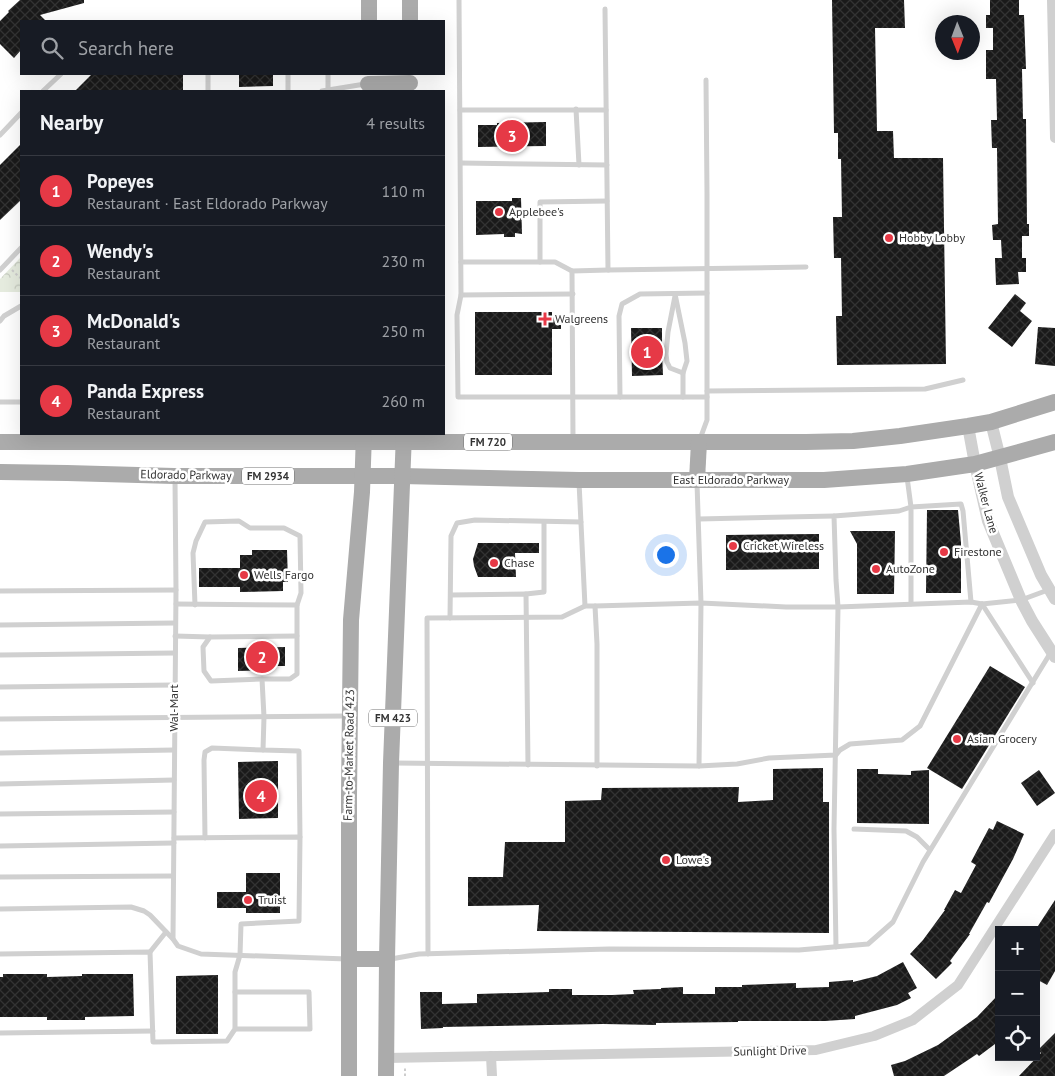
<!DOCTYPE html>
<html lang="en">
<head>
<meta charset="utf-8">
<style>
	:root { --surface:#171b24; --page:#20242c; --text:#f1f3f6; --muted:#9ea1a6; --line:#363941; --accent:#e63946 }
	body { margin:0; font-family:"PT Sans",sans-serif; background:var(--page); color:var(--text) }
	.controls { position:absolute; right:15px; bottom:15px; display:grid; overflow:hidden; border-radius:0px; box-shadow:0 5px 20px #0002 }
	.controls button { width:45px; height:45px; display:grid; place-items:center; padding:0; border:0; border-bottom:1px solid var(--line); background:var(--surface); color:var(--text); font:25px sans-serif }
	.compass { position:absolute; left:935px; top:15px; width:45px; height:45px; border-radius:50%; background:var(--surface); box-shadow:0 5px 20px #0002; rotate:179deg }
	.you { position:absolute; left:665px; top:554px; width:18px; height:18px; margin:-12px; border:4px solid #fff; border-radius:50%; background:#1a73e8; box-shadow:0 0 0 8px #1a73e833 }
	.badge { display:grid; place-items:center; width:32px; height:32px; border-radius:50%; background:var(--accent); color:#fff; font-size:16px; font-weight:700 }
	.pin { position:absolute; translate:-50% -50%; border:2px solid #fff; box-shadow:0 1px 5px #0006 }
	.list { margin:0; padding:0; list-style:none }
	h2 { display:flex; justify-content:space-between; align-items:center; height:65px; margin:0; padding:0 20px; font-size:21px }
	h2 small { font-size:16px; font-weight:400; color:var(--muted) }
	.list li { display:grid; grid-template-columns:32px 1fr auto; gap:15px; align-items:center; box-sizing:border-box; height:70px; padding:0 20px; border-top:1px solid var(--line) }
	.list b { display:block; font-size:19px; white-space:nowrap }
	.list p { margin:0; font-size:16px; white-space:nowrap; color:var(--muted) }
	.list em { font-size:16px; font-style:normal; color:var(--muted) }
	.icon { flex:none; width:28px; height:28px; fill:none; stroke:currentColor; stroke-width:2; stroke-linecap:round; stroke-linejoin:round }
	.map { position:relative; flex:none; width:1055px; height:1076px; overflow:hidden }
	.search { position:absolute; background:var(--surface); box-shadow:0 5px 20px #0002; left:20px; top:20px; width:425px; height:55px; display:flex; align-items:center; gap:12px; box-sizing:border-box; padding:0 18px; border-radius:0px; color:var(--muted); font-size:19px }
	.panel { position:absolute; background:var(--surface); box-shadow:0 5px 20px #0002; left:20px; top:90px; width:425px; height:345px; border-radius:0px }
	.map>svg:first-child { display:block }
	.forest { fill:url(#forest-crowns) }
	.building { fill:url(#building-cross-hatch) }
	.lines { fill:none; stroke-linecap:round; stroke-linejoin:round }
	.path { stroke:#cdcdcd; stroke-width:2; stroke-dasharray:2.5 2.5; stroke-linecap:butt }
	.service { stroke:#d0d0d0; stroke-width:5 }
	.minor { stroke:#d0d0d0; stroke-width:10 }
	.tertiary { stroke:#d0d0d0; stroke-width:12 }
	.primary { stroke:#ababab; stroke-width:16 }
	.poi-dot { fill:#e63946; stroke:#fff; stroke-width:2 }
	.labels { text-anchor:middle; stroke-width:5; stroke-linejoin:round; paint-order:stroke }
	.shield { fill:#fff; stroke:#707070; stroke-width:1 }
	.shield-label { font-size:11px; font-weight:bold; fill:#333 }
	.poi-label { font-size:12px; fill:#333; stroke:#fff; text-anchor:start }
	.street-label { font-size:12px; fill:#333; stroke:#fff }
</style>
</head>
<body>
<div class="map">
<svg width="1055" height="1076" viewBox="0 0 1055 1076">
	<defs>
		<pattern id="forest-crowns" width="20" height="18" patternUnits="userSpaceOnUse" patternTransform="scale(1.25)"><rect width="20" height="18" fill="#e6ecdf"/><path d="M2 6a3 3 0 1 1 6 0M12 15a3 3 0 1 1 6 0" fill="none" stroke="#c6cbc0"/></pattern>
		<pattern id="building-cross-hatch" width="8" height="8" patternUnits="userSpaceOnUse" patternTransform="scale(1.25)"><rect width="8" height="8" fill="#1a1a1a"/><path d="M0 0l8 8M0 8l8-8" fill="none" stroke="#333"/></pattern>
	</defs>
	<rect width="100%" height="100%" fill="#fff"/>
	<!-- forest -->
	<path class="forest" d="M21 257V292H0V279Z"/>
	<!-- building -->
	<g class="building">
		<path d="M20 0H84V3L40 15 46 21H21V50L14 58 0 44V21L9 12 8 11Z"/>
		<path d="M832 0H904L905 28H875L877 131H893L894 158H943L946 364 837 365 836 316H842L841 258H834L833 217H842L841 159H838V133H834Z"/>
		<path d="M990 0H1019V15H1024L1026 69H1022L1023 119H1026L1027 224H1029V236H1022V258H1026V272H1018L1019 284 996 285 995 258H1002L1001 240H993L992 225 998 224 997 148H992L991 120H997L996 79H986V50H993V28H986V15H990Z"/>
		<path d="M92 74H183V91H75Z"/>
		<path d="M239 74H273V86L239 87Z"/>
		<path d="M546 122V146L478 147V125H497V123Z"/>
		<path d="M21 144V200L0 220V165Z"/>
		<path d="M512 198H521L522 234 515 233V237H504V234L476 235V201H512Z"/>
		<path d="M1015 294 1026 303 1020 311 1032 321 1012 347 988 328Z"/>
		<path d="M475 312H552V316H561V329H552V375H475Z"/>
		<path d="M1038 327 1055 328V366L1035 364Z"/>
		<path d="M631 328H662V354L663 375 632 376Z"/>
		<path d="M927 510H958L961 543V593H926Z"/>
		<path d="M850 531H895L894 594H857V544Z"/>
		<path d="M819 534V569L726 570V535Z"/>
		<path d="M478 543H539V553H515L516 577H478L474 566 473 559Z"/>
		<path d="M252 550H287L288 582H283V591L240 592V587H199V568H240V555H252Z"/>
		<path d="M285 647V666H274V670L238 671V648Z"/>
		<path d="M990 666 1025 687 962 789 927 768Z"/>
		<path d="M278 761V818L239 819 238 762Z"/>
		<path d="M823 768V802H829V933L537 931 539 905 468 906V877H503L505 842H565V801L601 800 602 788 739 787 738 802 773 800V769Z"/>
		<path d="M857 769H878V774L911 775V771L929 770V824L857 823Z"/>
		<path d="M1039 770 1055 793 1037 806 1021 783Z"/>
		<path d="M997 821 1024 834 1013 859 989 903 987 902 969 934H970L950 961 952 963 936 979 910 954 923 940 945 910H944L955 890 961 893 976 865 971 862 989 828 993 830Z"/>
		<path d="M246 873H280V913H246V908H217V892H246Z"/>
		<path d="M1055 900V971L1047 985 1036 979V929Z"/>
		<path d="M903 962 917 988 908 993 911 998 897 1005 855 1016V1019L825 1021H738V1022L656 1023V1025L603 1024 443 1027V1028L421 1029 420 992H442V1004L477 1003V994L549 992V989H572V995H612L634 994 633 990 661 989V988L683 987V994H715V987H742V985L796 983V988L829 987V982L853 980V982L877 976Z"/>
		<path d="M3 974H47V977L82 976V974H133L134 1016 85 1017V1020H47V1017H0V977H3Z"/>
		<path d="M218 975V1034H176V976Z"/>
		<path d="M999 994V1041L979 1056 977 1054 944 1076H894L891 1065 905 1061 938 1045 977 1017Z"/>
		<path d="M1055 1033V1076H1019L1041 1053 1038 1050Z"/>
	</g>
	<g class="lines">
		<!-- path -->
		<g class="path">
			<path d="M12 270 19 277 21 278"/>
			<path d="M405 1076V1068"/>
		</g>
		<!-- service -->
		<g class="service">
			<path d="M459 0 461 295 457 315 458 397H707"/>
			<path d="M605 9 608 270 806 267"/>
			<path d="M328 74V90"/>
			<path d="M43 91 61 74"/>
			<path d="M208 91V74"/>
			<path d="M288 91V74"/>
			<path d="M322 91 365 84"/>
			<path d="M576 109 579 165"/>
			<path d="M460 110H606"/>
			<path d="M0 135 21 113"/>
			<path d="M461 163 607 165"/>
			<path d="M461 262H555L572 271"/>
			<path d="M540 262V202L607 201"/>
			<path d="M0 270 21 248"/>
			<path d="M675 294 685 343 687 361 683 373V397"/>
			<path d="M461 295 573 294"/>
			<path d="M675 296 668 332 666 354 667 362 670 368 683 373"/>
			<path d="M0 321 4 316 21 306"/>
			<path d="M707 391 925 389 963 380"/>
			<path d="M620 397 619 316 622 304 640 294 707 293"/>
			<path d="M0 402H21"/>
			<path d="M573 439 572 271 608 270"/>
			<path d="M700 439 707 420V194L706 80"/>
			<path d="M579 482 585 606"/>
			<path d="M697 483 701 603 699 766"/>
			<path d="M699 519 834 516"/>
			<path d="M0 591 176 590"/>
			<path d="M526 594 544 592V522"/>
			<path d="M451 595 526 594 528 765"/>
			<path d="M176 604 297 605V674L290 679H262L264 717 263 750 299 751 300 837"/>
			<path d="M911 604V507L961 504 963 511 971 602"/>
			<path d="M982 604 1033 683"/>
			<path d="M195 605 193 553 196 541 205 522 239 521 250 528H284L300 536 301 593 297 605"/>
			<path d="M595 606 597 644V766"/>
			<path d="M450 618 451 536 457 523 475 520 581 522"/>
			<path d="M0 625 175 623"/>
			<path d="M175 636 210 637"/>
			<path d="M0 655 175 653"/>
			<path d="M262 679 211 681 204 671 203 647 210 637 297 636"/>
			<path d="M0 687 174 685"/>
			<path d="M0 719 347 716"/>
			<path d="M0 753 174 750"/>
			<path d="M394 763 699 766 737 764 769 758 836 755 840 750 850 744 902 740 920 726 982 604"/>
			<path d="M0 784 174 780"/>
			<path d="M0 814 174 812"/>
			<path d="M854 829 906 831 917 837 930 850"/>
			<path d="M205 838 204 760 205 752 212 748 263 750"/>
			<path d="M0 846 174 843"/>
			<path d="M0 877 173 876"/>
			<path d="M0 909 131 907 144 911 150 915 173 939 178 946 201 954 347 959"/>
			<path d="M173 939 176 590 175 479"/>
			<path d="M836 947 834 829 838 607 836 580 834 516 899 511 911 507 907 477"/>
			<path d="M150 952 166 932"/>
			<path d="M0 954 150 952 153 1042 227 1041 235 1029V972L240 955 241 924 299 921 300 837 174 838"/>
			<path d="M428 954 427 618 562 617 585 606H595L701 603 786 607H838L971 602 982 604 1021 600 1048 590"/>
			<path d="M391 959 419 954 609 949 799 950 868 944 893 922 923 862 1051 652"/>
			<path d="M235 1029H310L309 992H235"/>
			<path d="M0 1033 153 1031"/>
		</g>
		<!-- minor -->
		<g class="minor">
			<path d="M1052 0 1055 138"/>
			<path d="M491 1056 492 1076"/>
			<path d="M386 1058 816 1050 874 1036 913 1020 958 985 1055 834"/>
		</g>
		<!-- tertiary -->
		<g class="tertiary">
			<path d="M991 422 1000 458 1008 497 1041 575 1055 599"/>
			<path d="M968 426 975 464 988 521 1021 600 1032 621 1055 657"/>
		</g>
		<!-- primary -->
		<g class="primary">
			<path d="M369 21V0"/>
			<path d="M410 21V0"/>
			<path d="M368 84 410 83"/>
			<path d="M0 442H806L853 441 900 436 968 426 991 422 1055 402"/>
			<path d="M0 472 67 473 174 476H402L579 480H824L907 474 975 464 1055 442"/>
			<path d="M697 480 699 442"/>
			<path d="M349 959H387"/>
			<path d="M349 1076V795L351 620 362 492 364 434"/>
			<path d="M386 1076 387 959 391 763 404 434"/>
		</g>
	</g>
	<!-- markers -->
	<g class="poi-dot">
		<circle cx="499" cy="212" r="5"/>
		<circle cx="889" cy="238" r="5"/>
		<path d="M542.5 311.5h5v5h5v5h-5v5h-5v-5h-5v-5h5z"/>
		<circle cx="733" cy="546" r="5"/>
		<circle cx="944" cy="552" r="5"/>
		<circle cx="494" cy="563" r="5"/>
		<circle cx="876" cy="569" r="5"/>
		<circle cx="244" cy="575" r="5"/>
		<circle cx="957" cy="739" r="5"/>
		<circle cx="666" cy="860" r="5"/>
		<circle cx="248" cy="900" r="5"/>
	</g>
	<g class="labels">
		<!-- shield labels -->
		<g class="shield">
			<rect x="464" y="433.5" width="48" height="17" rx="4"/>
			<rect x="242" y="467.5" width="52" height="17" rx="4"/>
			<rect x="369" y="709.5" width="48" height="17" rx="4"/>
		</g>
		<g class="shield-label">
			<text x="488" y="446">FM 720</text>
			<text x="268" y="480">FM 2934</text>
			<text x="393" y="722">FM 423</text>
		</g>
		<!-- poi labels -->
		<g class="poi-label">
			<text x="509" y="216">Applebee's</text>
			<text x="899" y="242">Hobby Lobby</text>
			<text x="555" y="323">Walgreens</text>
			<text x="743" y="550">Cricket Wireless</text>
			<text x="954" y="556">Firestone</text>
			<text x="504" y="567">Chase</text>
			<text x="886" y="573">AutoZone</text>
			<text x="254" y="579">Wells Fargo</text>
			<text x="967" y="743">Asian Grocery</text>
			<text x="676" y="864">Lowe's</text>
			<text x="258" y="904">Truist</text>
		</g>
		<!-- street labels -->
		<g class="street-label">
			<text transform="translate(186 475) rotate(1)" y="4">Eldorado Parkway</text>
			<text x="731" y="484">East Eldorado Parkway</text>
			<text transform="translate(986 503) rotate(75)" y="4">Walker Lane</text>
			<text transform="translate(174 708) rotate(-90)" y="4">Wal-Mart</text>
			<text transform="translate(349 755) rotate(-89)" y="4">Farm-to-Market Road 423</text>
			<text transform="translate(770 1051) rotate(-1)" y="4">Sunlight Drive</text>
		</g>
	</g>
</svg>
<div class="controls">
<button>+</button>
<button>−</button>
<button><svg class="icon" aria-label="locate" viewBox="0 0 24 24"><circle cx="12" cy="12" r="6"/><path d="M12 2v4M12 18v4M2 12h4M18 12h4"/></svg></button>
</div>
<svg class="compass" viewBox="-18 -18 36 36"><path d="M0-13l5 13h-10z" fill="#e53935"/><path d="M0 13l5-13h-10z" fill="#9ea1a6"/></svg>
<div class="you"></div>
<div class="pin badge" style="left:647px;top:352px">1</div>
<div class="pin badge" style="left:262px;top:657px">2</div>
<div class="pin badge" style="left:512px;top:136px">3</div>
<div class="pin badge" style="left:261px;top:796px">4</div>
<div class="search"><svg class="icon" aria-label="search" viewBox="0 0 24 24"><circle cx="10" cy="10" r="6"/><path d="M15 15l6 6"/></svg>Search here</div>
<section class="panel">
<h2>Nearby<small>4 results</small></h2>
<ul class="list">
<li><span class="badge">1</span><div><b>Popeyes</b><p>Restaurant · East Eldorado Parkway</p></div><em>110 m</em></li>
<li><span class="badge">2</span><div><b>Wendy's</b><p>Restaurant</p></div><em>230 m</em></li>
<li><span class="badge">3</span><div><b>McDonald's</b><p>Restaurant</p></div><em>250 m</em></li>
<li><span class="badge">4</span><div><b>Panda Express</b><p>Restaurant</p></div><em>260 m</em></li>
</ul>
</section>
</div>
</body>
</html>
